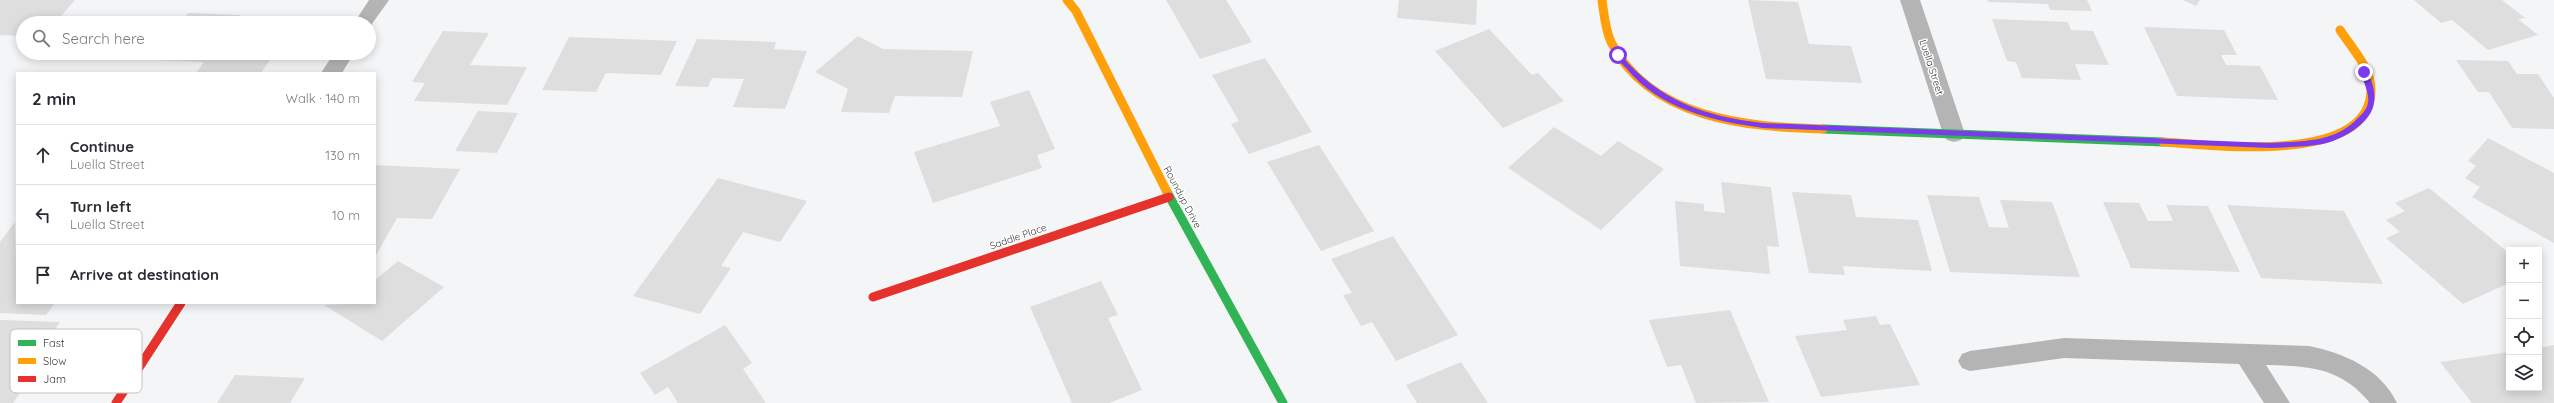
<!DOCTYPE html>
<html lang="en">
<head>
<meta charset="utf-8">
<style>
	:root { --surface:#fff; --page:#f2f2f3; --text:#2b2b33; --muted:#7c7c81; --line:#e1e1e2 }
	body { margin:0; font-family:Quicksand,sans-serif; background:var(--page); color:var(--text) }
	.controls { position:absolute; right:12px; bottom:12px; display:grid; overflow:hidden; border-radius:0px; box-shadow:0 2px 10px #0003 }
	.controls button { width:36px; height:36px; display:grid; place-items:center; padding:0; border:0; border-bottom:1px solid var(--line); background:var(--surface); color:var(--text); font:20px sans-serif }
	.stop { position:absolute; width:12px; height:12px; margin:-9px; border:3px solid #7c3aed; border-radius:50%; background:#fff }
	.stop.end { background:#7c3aed; border-color:#fff; box-shadow:0 1px 4px #0008 }
	.list { margin:0; padding:0; list-style:none }
	h2 { display:flex; justify-content:space-between; align-items:center; height:52px; margin:0; padding:0 16px; font-size:17px }
	h2 small { font-size:13px; font-weight:400; color:var(--muted) }
	.list li { display:grid; grid-template-columns:26px 1fr auto; gap:12px; align-items:center; box-sizing:border-box; height:60px; padding:0 16px; border-top:1px solid var(--line) }
	.list b { display:block; font-size:15px; white-space:nowrap }
	.list p { margin:0; font-size:13px; white-space:nowrap; color:var(--muted) }
	.list em { font-size:13px; font-style:normal; color:var(--muted) }
	.icon { flex:none; width:22px; height:22px; fill:none; stroke:currentColor; stroke-width:2; stroke-linecap:round; stroke-linejoin:round }
	.map { position:relative; flex:none; width:2554px; height:403px; overflow:hidden }
	.search { position:absolute; background:var(--surface); box-shadow:0 2px 10px #0003; left:16px; top:16px; width:360px; height:44px; display:flex; align-items:center; gap:10px; box-sizing:border-box; padding:0 14px; border-radius:22px; color:var(--muted); font-size:15px }
	.panel { position:absolute; background:var(--surface); box-shadow:0 2px 10px #0003; left:16px; top:72px; width:360px; height:232px; border-radius:0px }
	.map>svg:first-child { display:block }
	.building { fill:#dededf }
	.lines { fill:none; stroke-linecap:round; stroke-linejoin:round }
	.lane { fill:#b4b4b5; fill-rule:evenodd }
	.street { fill:#b4b4b5; fill-rule:evenodd }
	.fast { stroke:#30b455; stroke-width:9 }
	.slow { stroke:#ff9f0a; stroke-width:9 }
	.jam { stroke:#e5322d; stroke-width:9 }
	.route { fill:#7c3aed }
	.labels { text-anchor:middle; stroke-width:3; stroke-linejoin:round; paint-order:stroke }
	.street-label { font-size:10px; fill:#383839; stroke:#fff }
	.key { fill:#fff; stroke:#c3c3c4; stroke-width:1 }
	.key-label { font-size:11px; fill:#383839 }
</style>
</head>
<body>
<div class="map">
<svg width="2554" height="403" viewBox="0 0 2554 403">
	<rect width="100%" height="100%" fill="#f4f5f6"/>
	<!-- building -->
	<g class="building">
		<path d="M0 0H75L55 23H23V36L0 35Z"/>
		<path d="M1166 0H1226L1252 42 1200 59Z"/>
		<path d="M1399 0H1477L1476 25 1397 18Z"/>
		<path d="M1748 0 1798 2 1809 44 1851 46 1862 83 1766 79Z"/>
		<path d="M1987 0H2087L2092 11 2050 10 2048 4 1988 2Z"/>
		<path d="M2183 0H2200L2196 6Z"/>
		<path d="M2414 0H2502L2525 18 2518 19 2538 35 2488 50 2452 20 2441 23Z"/>
		<path d="M188 13 240 15 234 23H181Z"/>
		<path d="M1992 19 2068 22 2071 30 2093 31 2109 65 2075 64 2081 80 2022 78 2016 62 2007 61Z"/>
		<path d="M2144 27 2224 30 2237 55H2221L2226 65 2260 66 2278 100 2177 96Z"/>
		<path d="M1489 29 1532 75 1538 73 1564 101 1503 128 1435 51Z"/>
		<path d="M443 31 489 33 470 65 527 67 507 105 414 101 425 83 412 82Z"/>
		<path d="M858 36 883 49 973 51 962 97 895 96 889 113 841 112 848 89 815 72Z"/>
		<path d="M569 37 677 41 661 75 606 73 596 92 542 90Z"/>
		<path d="M697 39 776 42 774 49 807 51 785 109 733 107 744 79 712 78 708 87 675 86Z"/>
		<path d="M158 53H275L261 73H196L204 62 152 60Z"/>
		<path d="M1265 58 1312 132 1249 154 1231 124 1239 121 1212 75Z"/>
		<path d="M2456 60 2508 61 2517 74H2538L2554 98V129L2512 128 2489 92H2478Z"/>
		<path d="M1029 90 1055 149 1037 155 1042 168 933 203 914 152 1000 126 990 102Z"/>
		<path d="M478 111 518 113 497 153 455 151Z"/>
		<path d="M1554 127 1601 156 1618 141 1664 169 1601 230 1508 168Z"/>
		<path d="M2488 138 2554 173V243L2472 197 2480 187 2465 178 2476 166 2468 161Z"/>
		<path d="M1319 145 1374 231 1321 251 1267 162Z"/>
		<path d="M375 165 460 169 432 219 397 218 375 257Z"/>
		<path d="M718 178 807 201 780 242 743 232 721 266 731 268 700 314 633 296Z"/>
		<path d="M1721 182 1771 187 1779 247 1767 246 1770 274 1680 266 1675 201 1704 204V211L1725 213Z"/>
		<path d="M2429 188 2509 253V257L2506 258 2509 261V283L2463 304 2386 238 2400 232 2386 220 2405 211 2395 203Z"/>
		<path d="M1792 192 1851 195 1856 217 1918 220 1932 271 1843 266 1845 275 1809 273Z"/>
		<path d="M1927 195 1979 197 1989 227 2009 228 2000 200 2052 202 2080 277 1950 272Z"/>
		<path d="M2103 202 2139 203 2148 221H2173L2166 205 2208 206 2240 272 2131 268Z"/>
		<path d="M2227 205 2344 211 2383 284 2261 278Z"/>
		<path d="M15 222 17 303H55L46 315 0 313V242Z"/>
		<path d="M1393 236 1458 335 1396 361 1372 322 1361 326 1343 295 1352 293 1331 259Z"/>
		<path d="M398 261 444 287 382 341 324 305 375 303V280Z"/>
		<path d="M1101 281 1118 315 1108 318 1142 390 1109 403H1072L1030 307Z"/>
		<path d="M1730 310 1769 402 1696 403 1681 365 1667 367 1649 320Z"/>
		<path d="M1876 316 1880 325 1890 324 1920 385 1821 397 1795 336 1847 330 1843 320Z"/>
		<path d="M0 320 60 322 35 358 45 357 13 403H0Z"/>
		<path d="M725 325 752 363 743 369 766 403H678L668 387 655 395 640 373Z"/>
		<path d="M2554 345V403H2472L2440 362 2509 352V388H2539V348Z"/>
		<path d="M1461 362 1488 403H1417L1406 385Z"/>
		<path d="M235 375 305 378 290 403H217Z"/>
	</g>
	<g class="lines">
		<!-- lane -->
		<path class="lane" d="M2064 338 2309 346C2344 353 2381 369 2397 403H2370C2341 367 2309 366 2266 365L2290 403H2264L2239 364 2064 358 1970 371 1962 368 1958 361 1962 354 1970 351Z"/>
		<!-- street -->
		<g class="street">
			<path d="M369 0H389L369 28V23H354Z"/>
			<path d="M1900 0H1920L1965 134 1961 140 1954 142 1947 140 1943 134Z"/>
			<path d="M334 53H354L342 73H321Z"/>
		</g>
		<!-- fast -->
		<g class="fast">
			<path d="M1823 129 2163 142"/>
			<path d="M1167 192 1283 403"/>
		</g>
		<!-- slow -->
		<g class="slow">
			<path d="M1067 0 1076 11 1167 192"/>
			<path d="M1602 0C1604 14 1605 29 1611 42 1650 119 1747 127 1823 129"/>
			<path d="M2163 142C2212 145 2372 166 2371 89 2371 68 2351 47 2340 30"/>
		</g>
		<!-- jam -->
		<g class="jam">
			<path d="M873 297 1169 197"/>
			<path d="M116 403 181 303"/>
		</g>
	</g>
	<!-- route -->
	<path class="route" d="M1616 54H1620C1660 101 1703 116 1763 123L2270 143C2300 141 2332 143 2355 121 2360 116 2367 110 2368 103 2370 91 2361 80 2362 71H2367C2372 81 2376 91 2374 103 2371 124 2341 140 2323 144 2306 147 2287 147 2270 148L1763 128C1713 121 1659 109 1626 68 1622 64 1616 59 1616 54Z"/>
	<g class="labels">
		<!-- street labels -->
		<g class="street-label">
			<text transform="translate(1932 67) rotate(72)" y="4">Luella Street</text>
			<text transform="translate(1183 197) rotate(62)" y="4">Roundup Drive</text>
			<text transform="translate(1018 236) rotate(-19)" y="4">Saddle Place</text>
		</g>
	</g>
	<!-- legend -->
	<rect x="10" y="329" width="132" height="64" rx="6" class="key"/>
	<rect x="18" y="340" width="18" height="6" fill="#30b455"/>
	<rect x="18" y="358" width="18" height="6" fill="#ff9f0a"/>
	<rect x="18" y="376" width="18" height="6" fill="#e5322d"/>
	<g class="key-label">
		<text x="43" y="347">Fast</text>
		<text x="43" y="365">Slow</text>
		<text x="43" y="383">Jam</text>
	</g>
</svg>
<div class="controls">
<button>+</button>
<button>−</button>
<button><svg class="icon" aria-label="locate" viewBox="0 0 24 24"><circle cx="12" cy="12" r="6"/><path d="M12 2v4M12 18v4M2 12h4M18 12h4"/></svg></button>
<button><svg class="icon" aria-label="layers" viewBox="0 0 24 24"><path d="M12 4l9 5-9 5-9-5zM3 14l9 5 9-5"/></svg></button>
</div>
<div class="stop" style="left:1618px;top:55px"></div>
<div class="stop end" style="left:2364px;top:72px"></div>
<div class="search"><svg class="icon" aria-label="search" viewBox="0 0 24 24"><circle cx="10" cy="10" r="6"/><path d="M15 15l6 6"/></svg>Search here</div>
<section class="panel">
<h2>2 min<small>Walk · 140 m</small></h2>
<ul class="list">
<li><svg class="icon" aria-label="ahead" viewBox="0 0 24 24"><path d="M12 20V5M6 11l6-6 6 6"/></svg><div><b>Continue</b><p>Luella Street</p></div><em>130 m</em></li>
<li><svg class="icon" aria-label="left" viewBox="0 0 24 24"><path d="M17 20v-9H6M10 6l-5 5 5 5"/></svg><div><b>Turn left</b><p>Luella Street</p></div><em>10 m</em></li>
<li><svg class="icon" aria-label="arrive" viewBox="0 0 24 24"><path d="M6 21V4h12l-3 4 3 4H6"/></svg><div><b>Arrive at destination</b></div></li>
</ul>
</section>
</div>
</body>
</html>
